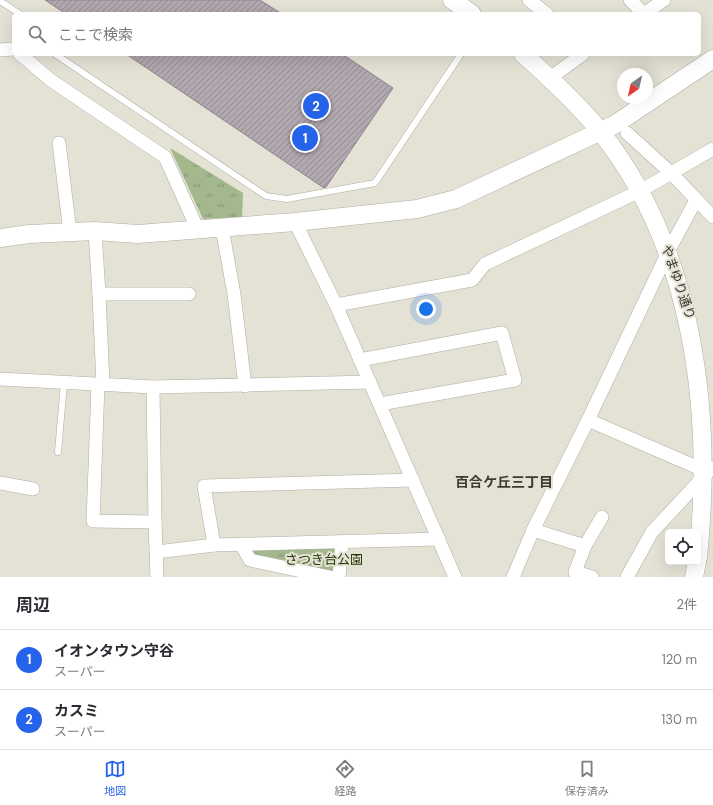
<!DOCTYPE html>
<html lang="ja">
<head>
<meta charset="utf-8">
<style>
	:root { --surface:#fff; --page:#f2f2f3; --text:#2b2b33; --muted:#7c7c81; --line:#e1e1e2; --accent:#2563eb }
	body { margin:0; font-family:"DM Sans","Noto Sans JP",sans-serif; background:var(--page); color:var(--text) }
	.controls { position:absolute; right:12px; bottom:12px; display:grid; overflow:hidden; border-radius:6px; box-shadow:0 4px 16px #0002 }
	.controls button { width:36px; height:36px; display:grid; place-items:center; padding:0; border:0; border-bottom:1px solid var(--line); background:var(--surface); color:var(--text); font:20px sans-serif }
	.compass { position:absolute; left:617px; top:68px; width:36px; height:36px; border-radius:50%; background:var(--surface); box-shadow:0 4px 16px #0002; rotate:214deg }
	.you { position:absolute; left:426px; top:309px; width:14px; height:14px; margin:-10px; border:3px solid #fff; border-radius:50%; background:#1a73e8; box-shadow:0 0 0 6px #1a73e833 }
	.badge { display:grid; place-items:center; width:26px; height:26px; border-radius:50%; background:var(--accent); color:#fff; font-size:13px; font-weight:700 }
	.pin { position:absolute; translate:-50% -50%; border:2px solid #fff; box-shadow:0 1px 4px #0006 }
	.list { margin:0; padding:0; list-style:none }
	h2 { display:flex; justify-content:space-between; align-items:center; height:52px; margin:0; padding:0 16px; font-size:17px }
	h2 small { font-size:13px; font-weight:400; color:var(--muted) }
	.list li { display:grid; grid-template-columns:26px 1fr auto; gap:12px; align-items:center; box-sizing:border-box; height:60px; padding:0 16px; border-top:1px solid var(--line) }
	.list b { display:block; font-size:15px; white-space:nowrap }
	.list p { margin:0; font-size:13px; white-space:nowrap; color:var(--muted) }
	.list em { font-size:13px; font-style:normal; color:var(--muted) }
	.icon { flex:none; width:22px; height:22px; fill:none; stroke:currentColor; stroke-width:2; stroke-linecap:round; stroke-linejoin:round }
	.map { position:relative; flex:none; width:713px; height:577px; overflow:hidden }
	.search { position:absolute; background:var(--surface); box-shadow:0 4px 16px #0002; left:12px; right:12px; top:12px; height:44px; display:flex; align-items:center; gap:10px; box-sizing:border-box; padding:0 14px; border-radius:6px; color:var(--muted); font-size:15px }
	.sheet { height:172px; background:var(--surface) }
	nav { display:flex; justify-content:space-around; align-items:center; box-sizing:border-box; height:56px; border-top:1px solid var(--line); background:var(--surface); font-size:11px; color:var(--muted) }
	nav a { display:grid; justify-items:center; gap:2px }
	nav .on { color:var(--accent) }
	.map>svg:first-child { display:block }
	.park { fill:url(#park-tufts) }
	.building { fill:url(#building-hatch); stroke:#8d848c }
	.lines { fill:none; stroke-linecap:round; stroke-linejoin:round }
	.lane-casing { stroke:#afada1; stroke-width:7 }
	.street-casing { stroke:#afada1; stroke-width:14 }
	.secondary-casing { stroke:#afada1; stroke-width:19 }
	.lane { stroke:#fff; stroke-width:6 }
	.street { stroke:#fff; stroke-width:13 }
	.secondary { stroke:#fff; stroke-width:18 }
	.labels { text-anchor:middle; stroke-width:4; stroke-linejoin:round; paint-order:stroke }
	.street-label { font-size:13px; fill:#35342f; stroke:#e4e2d5 }
	.park-label { font-size:13px; fill:#243706; stroke:#e4e2d5 }
	.neighbourhood-label { font-size:14px; font-weight:bold; fill:#3d3b31; stroke:#e4e2d5 }
</style>
</head>
<body>
<div class="map">
<svg width="713" height="577" viewBox="0 0 713 577">
	<defs>
		<pattern id="park-tufts" width="24" height="20" patternUnits="userSpaceOnUse"><rect width="24" height="20" fill="#a4b88e"/><path d="M3 7l-1-3M5 7V3M7 7l1-3M15 17l-1-3M17 17v-4M19 17l1-3" fill="none" stroke="#869674"/></pattern>
		<pattern id="building-hatch" width="6" height="6" patternUnits="userSpaceOnUse"><rect width="6" height="6" fill="#b2a8b0"/><path d="M-1 1l2-2M0 6l6-6M5 7l2-2" fill="none" stroke="#928a90"/></pattern>
	</defs>
	<rect width="100%" height="100%" fill="#e4e2d5"/>
	<!-- park -->
	<g class="park">
		<path d="M170 148 243 193 242 217 203 219Z"/>
		<path d="M342 542 339 577 250 560 241 544Z"/>
	</g>
	<!-- building -->
	<g class="building">
		<path d="M45 0H260L282 14H66Z"/>
		<path d="M126 54H342L393 88 326 187 324 188Z"/>
	</g>
	<g class="lines">
		<!-- lane casing -->
		<g class="lane-casing">
			<g id="lane">
				<path d="M0 1 20 14"/>
				<path d="M55 54 266 196 287 199 375 183 461 54"/>
				<path d="M58 452 64 383"/>
			</g>
		</g>
		<!-- street casing -->
		<g class="street-casing">
			<g id="street">
				<path d="M529 0 547 14"/>
				<path d="M630 0 644 14"/>
				<path d="M644 14 664 0"/>
				<path d="M0 50 14 49"/>
				<path d="M20 54 52 81 165 157 198 230"/>
				<path d="M550 78 583 54"/>
				<path d="M627 133 672 174 713 217"/>
				<path d="M59 143 70 232"/>
				<path d="M295 222 336 305 455 577"/>
				<path d="M222 228 234 294 245 386"/>
				<path d="M95 231 99 294 103 385"/>
				<path d="M99 294H189"/>
				<path d="M336 305 472 280 485 264 640 191 713 149"/>
				<path d="M360 360 502 333 515 380 380 404"/>
				<path d="M0 379 153 387 370 382"/>
				<path d="M98 385 93 521 155 522"/>
				<path d="M153 387 155 522 157 577"/>
				<path d="M588 420 708 472"/>
				<path d="M0 483 33 489"/>
				<path d="M533 530 585 546 602 517"/>
				<path d="M241 544 250 560 330 577"/>
				<path d="M214 545 204 486 413 480"/>
				<path d="M585 546 575 572 592 577"/>
				<path d="M157 552 214 545 439 539"/>
				<path d="M339 577 342 542"/>
				<path d="M513 577 533 530 588 420 669 250 696 200"/>
				<path d="M627 577 652 532 708 472 713 468"/>
			</g>
		</g>
		<!-- secondary casing -->
		<g class="secondary-casing">
			<g id="secondary">
				<path d="M452 0 472 14"/>
				<path d="M523 54C550 78 577 103 600 131 694 249 713 411 698 557"/>
				<path d="M0 238 29 234 95 231 138 234 295 222 417 209 456 199 614 125 713 59"/>
				<path d="M694 577 697 562"/>
			</g>
		</g>
		<!-- lane -->
		<use href="#lane" class="lane"/>
		<!-- street -->
		<use href="#street" class="street"/>
		<!-- secondary -->
		<use href="#secondary" class="secondary"/>
	</g>
	<g class="labels">
		<!-- street labels -->
		<g class="street-label">
			<text transform="translate(679 282) rotate(71)" y="5">やまゆり通り</text>
		</g>
		<!-- park labels -->
		<g class="park-label">
			<text x="324" y="564">さつき台公園</text>
		</g>
		<!-- neighbourhood labels -->
		<g class="neighbourhood-label">
			<text x="504" y="487">百合ケ丘三丁目</text>
		</g>
	</g>
</svg>
<div class="controls">
<button><svg class="icon" aria-label="locate" viewBox="0 0 24 24"><circle cx="12" cy="12" r="6"/><path d="M12 2v4M12 18v4M2 12h4M18 12h4"/></svg></button>
</div>
<svg class="compass" viewBox="-18 -18 36 36"><path d="M0-13l5 13h-10z" fill="#e53935"/><path d="M0 13l5-13h-10z" fill="#7c7c81"/></svg>
<div class="you"></div>
<div class="pin badge" style="left:305px;top:138px">1</div>
<div class="pin badge" style="left:316px;top:106px">2</div>
<div class="search"><svg class="icon" aria-label="search" viewBox="0 0 24 24"><circle cx="10" cy="10" r="6"/><path d="M15 15l6 6"/></svg>ここで検索</div>
</div>
<section class="sheet">
<h2>周辺<small>2件</small></h2>
<ul class="list">
<li><span class="badge">1</span><div><b>イオンタウン守谷</b><p>スーパー</p></div><em>120 m</em></li>
<li><span class="badge">2</span><div><b>カスミ</b><p>スーパー</p></div><em>130 m</em></li>
</ul>
</section>
<nav>
<a class="on"><svg class="icon" aria-label="map" viewBox="0 0 24 24"><path d="M3 6l6-2 6 2 6-2v14l-6 2-6-2-6 2zM9 4v14M15 6v14"/></svg>地図</a>
<a><svg class="icon" aria-label="directions" viewBox="0 0 24 24"><path d="M12 3l9 9-9 9-9-9zM9 14v-3h6M13 9l2 2-2 2"/></svg>経路</a>
<a><svg class="icon" aria-label="saved" viewBox="0 0 24 24"><path d="M7 4h10v16l-5-4-5 4z"/></svg>保存済み</a>
</nav>
</body>
</html>
